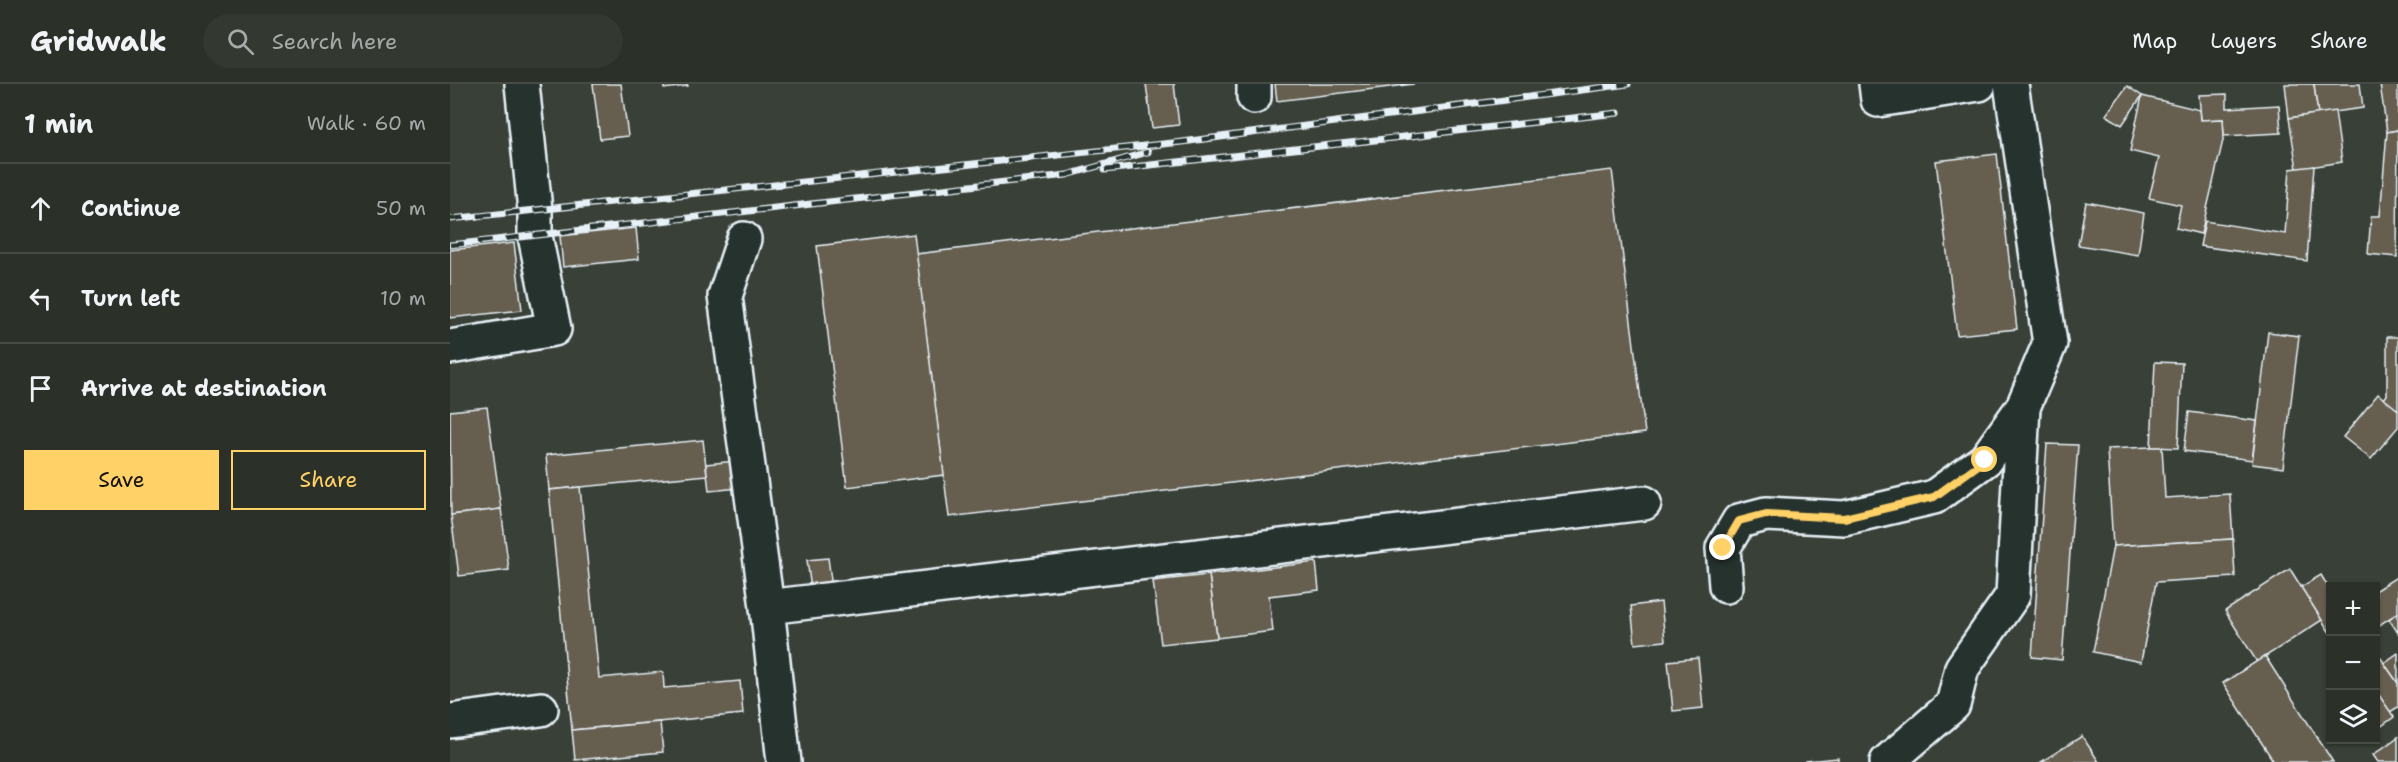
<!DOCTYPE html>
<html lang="en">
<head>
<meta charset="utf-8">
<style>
	:root { --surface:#2b3029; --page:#333831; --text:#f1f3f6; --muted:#a6a9a8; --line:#474b46; --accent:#ffd166 }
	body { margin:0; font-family:"Shantell Sans",sans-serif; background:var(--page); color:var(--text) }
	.controls { position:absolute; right:18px; bottom:18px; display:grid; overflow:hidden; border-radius:0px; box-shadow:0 2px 4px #0004 }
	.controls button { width:54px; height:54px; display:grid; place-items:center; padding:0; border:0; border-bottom:2px solid var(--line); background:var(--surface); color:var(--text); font:30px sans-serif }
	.stop { position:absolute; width:18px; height:18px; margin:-14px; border:4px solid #ffd166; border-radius:50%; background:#fff }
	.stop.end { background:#ffd166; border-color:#fff; box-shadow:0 2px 6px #0008 }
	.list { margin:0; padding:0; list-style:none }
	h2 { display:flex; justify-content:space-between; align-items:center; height:78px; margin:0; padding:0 24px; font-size:26px }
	h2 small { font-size:20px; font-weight:400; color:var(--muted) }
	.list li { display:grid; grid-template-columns:39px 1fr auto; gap:18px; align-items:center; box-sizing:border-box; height:90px; padding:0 24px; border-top:2px solid var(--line) }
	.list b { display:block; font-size:22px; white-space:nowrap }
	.list em { font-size:20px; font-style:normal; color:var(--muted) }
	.actions { display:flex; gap:12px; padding:18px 24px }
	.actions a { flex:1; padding:14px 0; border:2px solid var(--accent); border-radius:0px; text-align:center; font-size:21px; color:var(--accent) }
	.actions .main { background:var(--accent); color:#111 }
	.icon { flex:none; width:33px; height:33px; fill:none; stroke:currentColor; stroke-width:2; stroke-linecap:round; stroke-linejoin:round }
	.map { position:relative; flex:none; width:1948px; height:678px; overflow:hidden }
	header { display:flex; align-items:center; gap:36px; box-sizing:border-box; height:84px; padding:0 30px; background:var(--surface); border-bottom:2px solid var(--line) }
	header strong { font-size:28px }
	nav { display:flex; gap:33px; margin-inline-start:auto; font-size:21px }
	.search { width:420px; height:54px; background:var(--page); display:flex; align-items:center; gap:15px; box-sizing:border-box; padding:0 21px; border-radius:33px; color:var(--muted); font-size:22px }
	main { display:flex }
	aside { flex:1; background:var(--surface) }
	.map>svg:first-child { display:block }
	.building { fill:#665f4f; stroke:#e8f1f8; stroke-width:1.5 }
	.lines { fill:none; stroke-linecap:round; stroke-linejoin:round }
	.minor-casing { stroke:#e8f1f8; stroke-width:38 }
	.minor { stroke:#26332d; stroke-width:33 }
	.rail-casing { stroke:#e8f1f8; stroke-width:7 }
	.rail { stroke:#26332d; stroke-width:4.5; stroke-dasharray:14; stroke-linecap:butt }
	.route { stroke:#ffd166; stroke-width:8 }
</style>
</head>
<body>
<header>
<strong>Gridwalk</strong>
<div class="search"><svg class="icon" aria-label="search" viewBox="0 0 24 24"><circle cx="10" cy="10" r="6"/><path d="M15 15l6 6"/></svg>Search here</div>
<nav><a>Map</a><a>Layers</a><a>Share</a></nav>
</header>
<main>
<aside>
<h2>1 min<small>Walk · 60 m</small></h2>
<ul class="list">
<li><svg class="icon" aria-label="ahead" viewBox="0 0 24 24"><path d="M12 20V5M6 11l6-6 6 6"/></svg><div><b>Continue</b></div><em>50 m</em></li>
<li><svg class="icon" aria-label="left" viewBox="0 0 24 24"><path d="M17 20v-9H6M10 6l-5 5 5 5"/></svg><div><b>Turn left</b></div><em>10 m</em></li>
<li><svg class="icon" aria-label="arrive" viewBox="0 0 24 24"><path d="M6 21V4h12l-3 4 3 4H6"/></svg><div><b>Arrive at destination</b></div></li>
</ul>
<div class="actions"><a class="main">Save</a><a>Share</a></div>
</aside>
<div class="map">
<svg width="1948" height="678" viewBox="0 0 1948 678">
	<rect width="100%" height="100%" fill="#394037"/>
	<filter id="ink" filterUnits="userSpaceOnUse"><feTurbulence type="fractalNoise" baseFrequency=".0167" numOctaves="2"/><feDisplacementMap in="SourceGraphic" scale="12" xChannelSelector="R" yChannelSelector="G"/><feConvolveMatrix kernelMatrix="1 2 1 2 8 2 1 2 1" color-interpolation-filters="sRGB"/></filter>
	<g filter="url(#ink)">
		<!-- building -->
		<g class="building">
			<path d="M143 0H171L178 52 150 55Z"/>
			<path d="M214 0H237L238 2 214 5Z"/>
			<path d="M696 0H724L729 41 702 44Z"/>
			<path d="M825 0H964L827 17Z"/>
			<path d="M1835 0H1864L1868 30 1839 34Z"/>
			<path d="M1864 0H1910L1913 24 1868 30Z"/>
			<path d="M1930 0H1948V46L1937 48Z"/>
			<path d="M1677 2 1692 12 1672 41 1656 31Z"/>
			<path d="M1777 10V24L1829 21 1831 49 1774 52 1773 35 1751 36 1749 11Z"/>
			<path d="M1692 12 1750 26 1751 36 1773 35 1774 52 1751 150 1726 144 1731 121 1699 114 1709 74 1680 67Z"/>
			<path d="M1885 27 1892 78 1847 85 1839 34Z"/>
			<path d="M1948 46 1947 173 1918 170 1921 132H1930L1937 48Z"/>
			<path d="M1547 70 1567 245 1507 251 1486 77Z"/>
			<path d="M1864 82 1857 177 1750 162 1755 137 1835 150 1840 85Z"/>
			<path d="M1162 86 1195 349 499 433 466 170Z"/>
			<path d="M1636 118 1694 129 1688 171 1628 161Z"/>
			<path d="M186 144 189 175 113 183 110 152Z"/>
			<path d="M464 150 494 391 397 403 367 162Z"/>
			<path d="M64 159 72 226 0 234V166Z"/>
			<path d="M1818 248 1849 252 1833 384 1802 380Z"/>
			<path d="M1937 253H1948V326L1934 315 1937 311Z"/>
			<path d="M1705 278 1732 279 1728 364 1701 363Z"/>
			<path d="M1928 310 1948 326V343L1921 375 1893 353Z"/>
			<path d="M37 323 51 425 1 431 0 327Z"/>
			<path d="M1739 328 1807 337 1802 376 1734 367Z"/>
			<path d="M253 356 257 391 99 406 96 371Z"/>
			<path d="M1597 360 1628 361 1612 576 1582 573Z"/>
			<path d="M1701 363H1712L1715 414 1780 410 1783 455 1663 462 1657 365Z"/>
			<path d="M286 377 289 404 259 407 256 380Z"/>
			<path d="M130 403 149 594 213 588 214 604 290 597 293 630 122 646 99 406Z"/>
			<path d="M51 425 59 486 9 492 1 431Z"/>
			<path d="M1783 455 1785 493 1706 498 1691 578 1643 568 1663 462Z"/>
			<path d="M378 474 382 503 361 505 357 476Z"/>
			<path d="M866 478 869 506 819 512 823 547 767 554 759 491Z"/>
			<path d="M1840 485 1872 536 1807 578 1775 527Z"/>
			<path d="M759 491 767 554 711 560 703 497Z"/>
			<path d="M1871 491 1880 506V549L1851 503Z"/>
			<path d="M1948 492V529L1926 543V506Z"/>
			<path d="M1211 518 1215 557 1185 560 1181 522Z"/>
			<path d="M1948 529V549L1939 535Z"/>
			<path d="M1926 567 1948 599V623L1940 628 1926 607Z"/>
			<path d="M1948 569V599L1934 579Z"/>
			<path d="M1815 572 1883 678H1824L1773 599Z"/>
			<path d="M1248 574 1253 624 1223 627 1218 577Z"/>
			<path d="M1926 607 1944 633 1926 646Z"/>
			<path d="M210 638 213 668 125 676 122 646Z"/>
			<path d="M1632 652 1649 678H1591Z"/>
			<path d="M1948 653V678H1928L1923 671Z"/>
			<path d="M1388 674V678H1356V677Z"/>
		</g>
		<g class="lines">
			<!-- minor casing -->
			<g class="minor-casing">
				<g id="minor">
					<path d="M804 0V13"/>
					<path d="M1426 0 1428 16 1529 0"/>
					<path d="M294 155 275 212 317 523"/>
					<path d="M0 263 104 245 85 152V126L72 0"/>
					<path d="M1276 502 1273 464 1289 437 1316 430 1394 434 1484 413 1535 376 1573 323 1600 259 1561 0"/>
					<path d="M0 637 91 625"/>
					<path d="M334 678 317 523 1194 419"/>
					<path d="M1437 678 1503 621 1512 584 1563 511 1573 323"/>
				</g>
			</g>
			<!-- minor -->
			<use href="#minor" class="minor"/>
			<!-- rail casing -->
			<g class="rail-casing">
				<g id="rail">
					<path d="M655 86 1168 29"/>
					<path d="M0 135 732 58 1178 0"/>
					<path d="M0 161 617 91 698 68"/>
				</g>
			</g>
			<!-- rail -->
			<use href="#rail" class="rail"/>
		</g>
	</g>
	<g class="lines" filter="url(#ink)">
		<!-- route -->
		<path class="route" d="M1273 464 1289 437 1316 430 1394 434 1484 413 1535 376"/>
	</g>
</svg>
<div class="controls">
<button>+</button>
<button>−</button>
<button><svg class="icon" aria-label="layers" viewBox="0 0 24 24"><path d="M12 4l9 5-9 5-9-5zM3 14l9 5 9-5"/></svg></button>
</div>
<div class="stop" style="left:1535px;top:376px"></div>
<div class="stop end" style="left:1273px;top:464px"></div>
</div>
</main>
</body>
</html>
